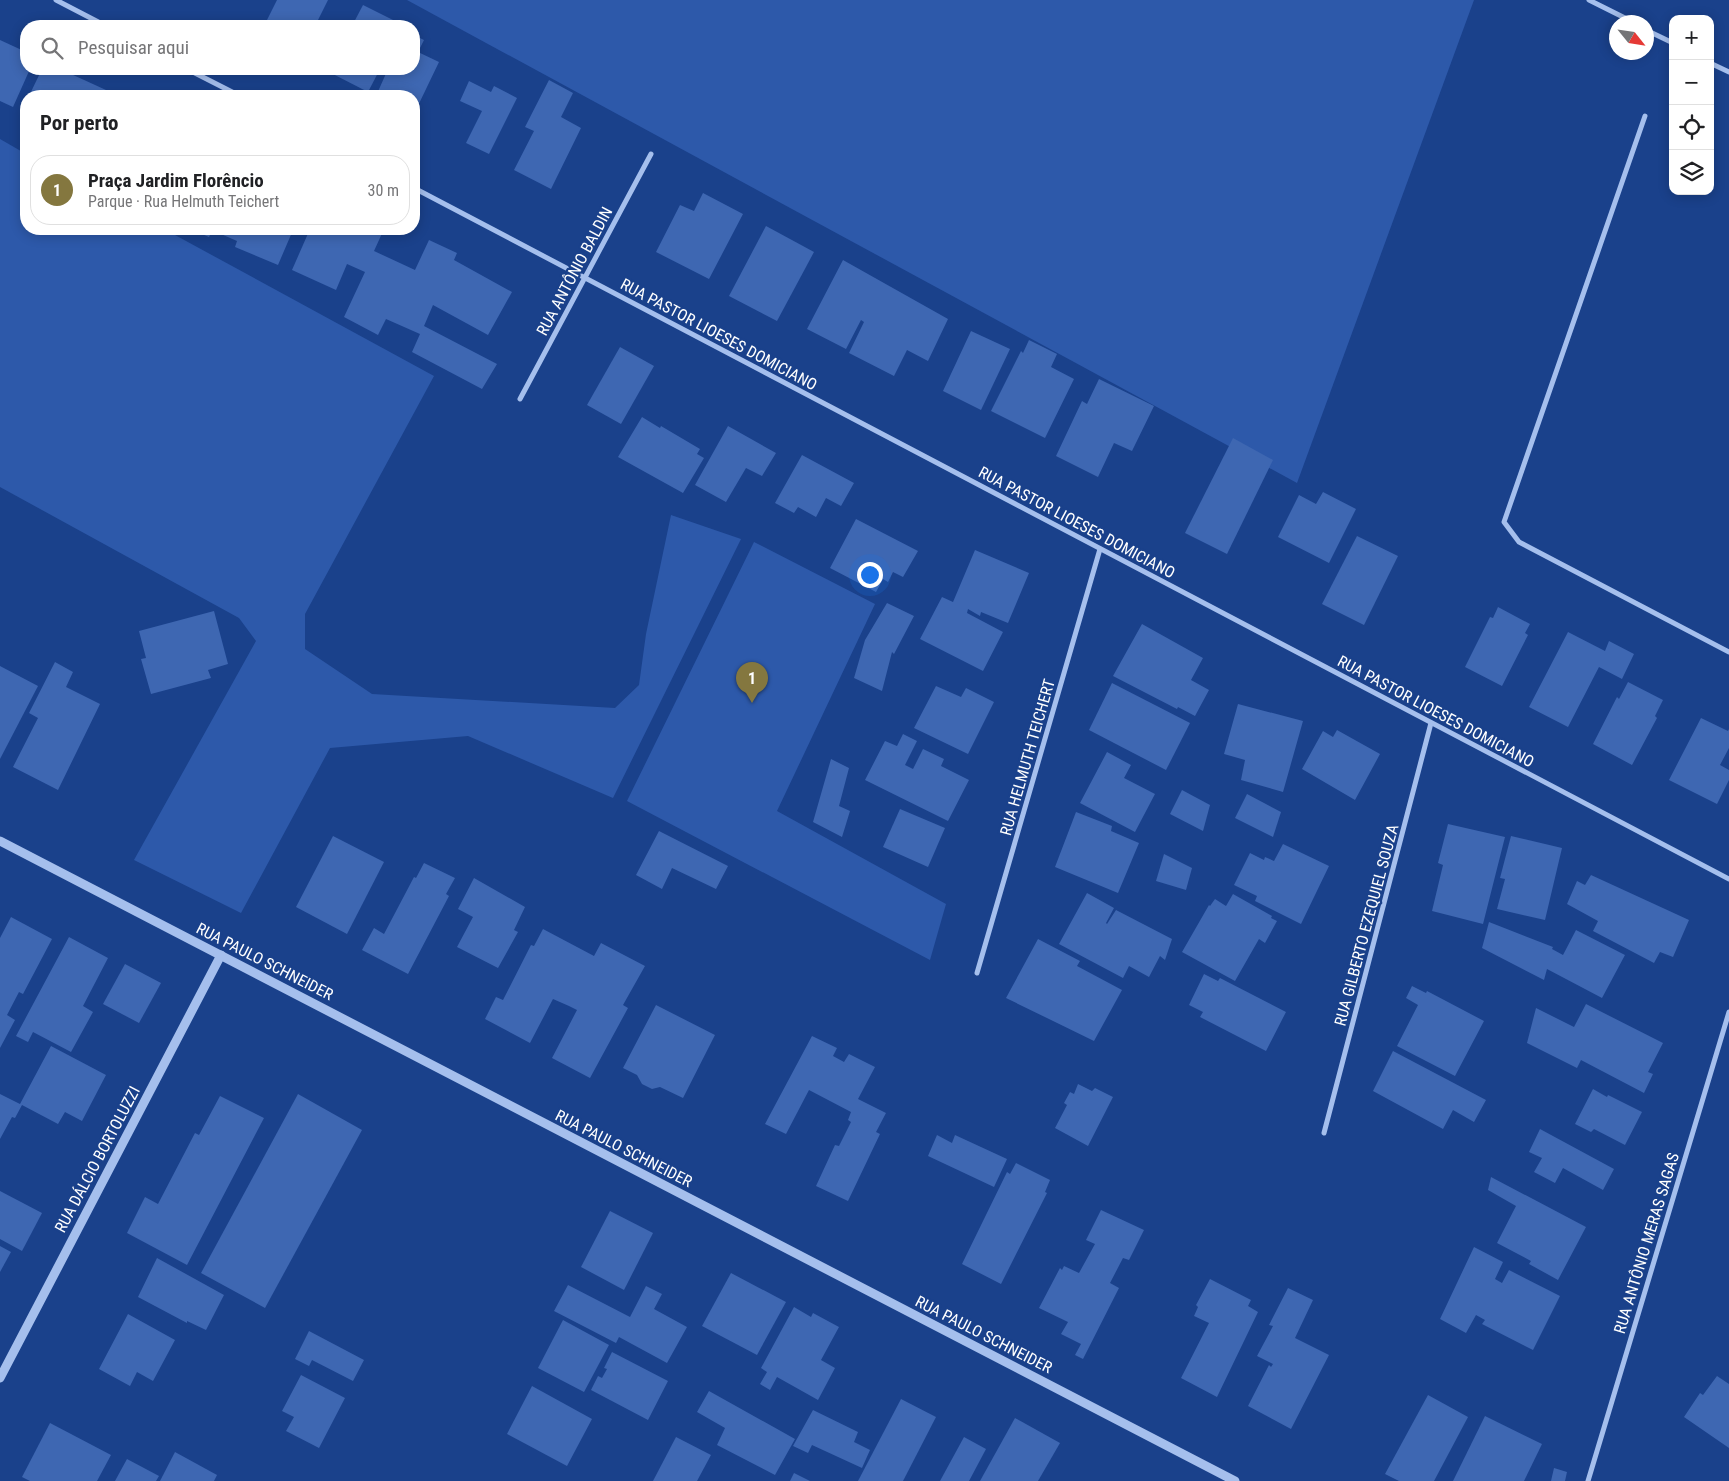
<!DOCTYPE html>
<html lang="pt">
<head>
<meta charset="utf-8">
<style>
	:root { --surface:#fff; --page:#f2f2f2; --text:#202124; --muted:#757577; --line:#e0e0e0; --accent:#84773f }
	body { margin:0; font-family:"Roboto Condensed",sans-serif; background:var(--page); color:var(--text) }
	.controls { position:absolute; right:15px; top:15px; display:grid; overflow:hidden; border-radius:10px; box-shadow:0 2px 12px #0003 }
	.controls button { width:45px; height:45px; display:grid; place-items:center; padding:0; border:0; border-bottom:1px solid var(--line); background:var(--surface); color:var(--text); font:25px sans-serif }
	.compass { position:absolute; left:1609px; top:15px; width:45px; height:45px; border-radius:50%; background:var(--surface); box-shadow:0 2px 12px #0003; rotate:120deg }
	.you { position:absolute; left:869px; top:574px; width:18px; height:18px; margin:-12px; border:4px solid #fff; border-radius:50%; background:#1a73e8; box-shadow:0 0 0 8px #1a73e833 }
	.badge { display:grid; place-items:center; width:32px; height:32px; border-radius:50%; background:var(--accent); color:#fff; font-size:16px; font-weight:700 }
	.pin { position:absolute; translate:-50% -41px; filter:drop-shadow(0 1px 2px #0008) }
	.pin::after { content:''; position:absolute; top:26px; width:18px; height:15px; background:inherit; clip-path:polygon(0 0,100% 0,50% 100%) }
	.list { margin:0; padding:0; list-style:none }
	h2 { display:flex; justify-content:space-between; align-items:center; height:65px; margin:0; padding:0 20px; font-size:21px }
	h2 small { font-size:16px; font-weight:400; color:var(--muted) }
	.list li { display:grid; grid-template-columns:32px 1fr auto; gap:15px; align-items:center; box-sizing:border-box; height:70px; margin:0 10px 10px; padding:0 10px; border:1px solid var(--line); border-radius:20px }
	.list b { display:block; font-size:19px; white-space:nowrap }
	.list p { margin:0; font-size:16px; white-space:nowrap; color:var(--muted) }
	.list em { font-size:16px; font-style:normal; color:var(--muted) }
	.icon { flex:none; width:28px; height:28px; fill:none; stroke:currentColor; stroke-width:2; stroke-linecap:round; stroke-linejoin:round }
	.map { position:relative; flex:none; width:1729px; height:1481px; overflow:hidden }
	.search { position:absolute; background:var(--surface); box-shadow:0 2px 12px #0003; left:20px; top:20px; width:400px; height:55px; display:flex; align-items:center; gap:12px; box-sizing:border-box; padding:0 18px; border-radius:20px; color:var(--muted); font-size:19px }
	.panel { position:absolute; background:var(--surface); box-shadow:0 2px 12px #0003; left:20px; top:90px; width:400px; height:145px; border-radius:20px }
	.map>svg:first-child { display:block }
	.green { fill:#2d59aa }
	.building { fill:#3e67b2 }
	.lines { fill:none; stroke-linecap:round; stroke-linejoin:round }
	.minor { stroke:#a5bfed; stroke-width:5 }
	.tertiary { stroke:#a5bfed; stroke-width:9 }
	.labels { text-anchor:middle; stroke-width:4.5; stroke-linejoin:round; paint-order:stroke }
	.street-label { font-size:16px; fill:#fff; stroke:#1a418b }
</style>
</head>
<body>
<div class="map">
<svg width="1729" height="1481" viewBox="0 0 1729 1481">
	<rect width="100%" height="100%" fill="#1a418b"/>
	<!-- green -->
	<g class="green">
		<path d="M407 0H1474L1297 483Z"/>
		<path d="M0 139 26 154V229H164L434 376 305 614V649L372 694 615 708 639 685 646 634 671 515 741 539 613 798 468 736 330 748 241 913 134 860 256 641 239 618 0 487Z"/>
		<path d="M754 542 875 604 777 811 946 904 930 960 627 801Z"/>
	</g>
	<!-- building -->
	<g class="building">
		<path d="M277 0H328L315 26H264Z"/>
		<path d="M363 5 399 23 398 26H352Z"/>
		<path d="M414 35 424 40 418 52 439 62 414 114V96H376L388 69H414Z"/>
		<path d="M0 40 26 52V69H30L13 107 0 101Z"/>
		<path d="M42 69H60L106 90 103 96H29Z"/>
		<path d="M331 69H380L368 92 329 72Z"/>
		<path d="M549 80 573 93 561 117 581 128 551 189 514 170 534 131 525 127Z"/>
		<path d="M469 81 491 92 494 86 517 98 489 154 466 143 482 111 460 101Z"/>
		<path d="M703 193 743 214 709 279 656 252 680 205 694 211Z"/>
		<path d="M766 226 814 252 777 321 729 296Z"/>
		<path d="M190 229H213L209 237Z"/>
		<path d="M223 229H290L293 230 278 265 235 247 237 241 221 234Z"/>
		<path d="M310 229H384L374 251 415 270 429 240 457 253 454 260 512 292 488 335 433 305 424 326 497 364 482 389 412 352 420 334 386 319 378 335 344 317 365 272 347 264 336 290 292 270Z"/>
		<path d="M843 260 948 319 928 361 907 350 894 376 849 353 864 322 861 320 846 349 807 329Z"/>
		<path d="M971 331 1010 349 981 410 943 391Z"/>
		<path d="M1029 340 1057 354 1051 367 1074 379 1045 438 991 411 1021 351 1023 353Z"/>
		<path d="M620 347 654 366 621 424 587 405Z"/>
		<path d="M1099 379 1154 406 1132 451 1114 443 1098 477 1056 456 1082 401 1087 404Z"/>
		<path d="M642 417 660 428 661 426 700 449 697 454 704 458 683 493 618 457Z"/>
		<path d="M728 426 776 453 762 476 746 468 726 502 695 485Z"/>
		<path d="M1233 438 1273 460 1227 554 1185 533Z"/>
		<path d="M802 455 854 483 841 506 826 498 816 517 798 507 794 513 775 503Z"/>
		<path d="M1323 492 1356 509 1329 563 1278 537 1299 495 1316 504Z"/>
		<path d="M856 519 918 551 903 577 893 572 888 582 883 579 876 592 830 568Z"/>
		<path d="M1357 536 1398 556 1364 625 1322 604Z"/>
		<path d="M975 550 1029 573 1008 623 981 612 980 616 968 609 967 613 1003 632 983 671 920 639 942 597 953 602Z"/>
		<path d="M887 603 914 616 894 654 892 652 882 691 854 678 865 640Z"/>
		<path d="M1498 607 1530 624 1525 633 1528 635 1502 686 1465 667 1490 617 1493 618Z"/>
		<path d="M214 611 228 664 208 670 211 678 151 694 141 659 146 658 139 631Z"/>
		<path d="M1142 624 1203 658 1191 680 1209 690 1195 716 1178 707 1177 709 1113 676Z"/>
		<path d="M1568 632 1605 651 1609 641 1634 654 1622 679 1599 667 1568 727 1529 707Z"/>
		<path d="M55 662 73 672 66 687 100 704 58 790 13 767 38 718 29 713Z"/>
		<path d="M0 666 38 686 0 759Z"/>
		<path d="M1628 682 1663 700 1655 716 1657 718 1632 765 1593 744 1617 697 1619 699Z"/>
		<path d="M1112 683 1190 723 1166 770 1089 730Z"/>
		<path d="M936 686 961 697 966 688 994 702 968 754 914 728Z"/>
		<path d="M1238 704 1303 721 1283 792 1241 780 1245 760 1224 754Z"/>
		<path d="M1701 718 1728 731 1729 729V748L1720 765 1729 770V780L1717 804 1669 780Z"/>
		<path d="M1337 730 1380 754 1355 800 1302 769 1323 731 1333 737Z"/>
		<path d="M903 734 917 741 905 765 913 769 923 749 944 759 941 766 969 780 948 821 865 780 885 741 897 746Z"/>
		<path d="M1107 752 1131 765 1124 778 1155 794 1135 832 1080 803Z"/>
		<path d="M831 759 849 768 839 806 850 811 842 837 813 822Z"/>
		<path d="M1182 790 1210 805 1203 831 1170 814Z"/>
		<path d="M1247 794 1281 812 1273 837 1235 818Z"/>
		<path d="M900 809 945 828 928 867 883 847Z"/>
		<path d="M1076 812 1112 826 1111 831 1139 843 1118 893 1055 867Z"/>
		<path d="M1448 824 1505 837 1483 924 1432 911 1443 865 1438 863Z"/>
		<path d="M659 831 728 866 716 889 672 868 662 889 636 875Z"/>
		<path d="M333 836 384 862 347 934 296 907Z"/>
		<path d="M1511 836 1562 848 1545 920 1497 909 1505 879 1500 878Z"/>
		<path d="M1283 844 1329 866 1301 924 1255 901 1257 896 1234 885 1250 853 1264 860 1265 857 1274 861Z"/>
		<path d="M1164 854 1192 868 1186 890 1156 881Z"/>
		<path d="M424 863 455 878 446 894 449 896 408 974 362 950 374 928 384 934 414 877 416 878Z"/>
		<path d="M1591 875 1689 920 1673 957 1660 952 1654 963 1593 931 1598 921 1567 904 1577 881 1585 885Z"/>
		<path d="M474 878 525 907 514 930 518 932 498 968 457 947 473 917 458 909Z"/>
		<path d="M1087 893 1114 908 1106 923 1107 924 1116 910 1172 939 1165 960 1160 956 1149 977 1129 966 1123 978 1059 944Z"/>
		<path d="M1233 894 1272 916 1271 918 1277 921 1265 943 1259 939 1235 981 1182 952 1209 905 1210 906 1215 899 1226 906Z"/>
		<path d="M11 917 52 939 23 994 19 992 7 1015 15 1020 0 1048V938Z"/>
		<path d="M1489 922 1553 947 1552 949 1563 955 1576 930 1625 955 1602 998 1547 969 1544 980 1482 948Z"/>
		<path d="M543 929 594 956 601 943 645 966 623 1005 628 1008 590 1078 552 1058 577 1010 569 1006 553 999 530 1043 485 1019 496 997 503 1000 531 945 534 946Z"/>
		<path d="M69 937 108 958 83 1006 93 1012 71 1052 33 1032 28 1042 16 1036Z"/>
		<path d="M1038 939 1080 961 1077 966 1122 990 1094 1041 1006 998Z"/>
		<path d="M125 964 161 983 139 1023 103 1004Z"/>
		<path d="M1204 974 1218 981 1220 978 1286 1012 1266 1051 1200 1017 1203 1012 1189 1005Z"/>
		<path d="M1412 986 1426 993 1427 991 1484 1021 1455 1076 1397 1046 1418 1005 1406 998Z"/>
		<path d="M1586 1004 1663 1043 1648 1072 1653 1074 1644 1093 1581 1060 1577 1068 1527 1043 1536 1008 1574 1027Z"/>
		<path d="M656 1005 715 1035 683 1098 660 1087 652 1089 642 1084 637 1075 623 1068Z"/>
		<path d="M812 1036 837 1048 833 1056 844 1062 849 1054 875 1067 858 1099 886 1113 876 1132 880 1134 848 1201 816 1186 835 1145 839 1146 851 1122 848 1120 851 1112 809 1090 786 1134 765 1124Z"/>
		<path d="M51 1046 106 1075 82 1121 65 1112 58 1124 22 1105 15 1118 12 1117 0 1139V1094L20 1104Z"/>
		<path d="M1393 1051 1486 1100 1474 1122 1453 1110 1443 1129 1373 1091Z"/>
		<path d="M1078 1084 1092 1091 1095 1088 1113 1097 1088 1146 1055 1128 1067 1105 1064 1103 1070 1092 1074 1094Z"/>
		<path d="M1593 1089 1607 1097 1608 1095 1642 1112 1625 1145 1594 1129 1591 1132 1575 1124Z"/>
		<path d="M298 1094 362 1130 265 1308 201 1273Z"/>
		<path d="M220 1096 264 1118 187 1265 127 1233 145 1197 158 1204 195 1133 199 1135Z"/>
		<path d="M1540 1129 1614 1169 1603 1190 1563 1168 1555 1183 1534 1172 1542 1158 1529 1152Z"/>
		<path d="M937 1135 952 1143 955 1135 1007 1159 994 1187 928 1156Z"/>
		<path d="M1016 1163 1050 1180 1045 1192 1047 1193 1001 1284 962 1264 1007 1172 1010 1174Z"/>
		<path d="M1491 1177 1586 1227 1558 1280 1529 1264 1531 1261 1497 1243 1516 1206 1488 1190Z"/>
		<path d="M0 1191 42 1213 22 1251 0 1239Z"/>
		<path d="M1101 1210 1144 1230 1129 1260 1123 1258 1110 1283 1119 1288 1083 1359 1075 1355 1081 1344 1061 1334 1068 1322 1039 1308 1060 1268 1062 1270 1064 1266 1079 1273 1095 1244 1086 1240Z"/>
		<path d="M610 1211 653 1233 624 1290 581 1267Z"/>
		<path d="M0 1246 11 1252 0 1272Z"/>
		<path d="M1474 1247 1503 1262 1495 1279 1502 1283 1509 1270 1560 1296 1533 1350 1482 1324 1485 1320 1476 1315 1466 1333 1440 1319Z"/>
		<path d="M157 1258 224 1295 206 1330 187 1321V1323L138 1297Z"/>
		<path d="M731 1273 786 1302 757 1355 702 1326Z"/>
		<path d="M1210 1279 1251 1300 1248 1306 1258 1312 1217 1397 1181 1378 1209 1323 1194 1316 1198 1307 1196 1305Z"/>
		<path d="M568 1285 630 1317 646 1286 662 1294 654 1309 687 1327 667 1363 619 1337 616 1343 554 1311Z"/>
		<path d="M1288 1288 1313 1300 1295 1338 1329 1355 1291 1429 1248 1406 1269 1365 1271 1367 1273 1364 1257 1356 1273 1326 1269 1325Z"/>
		<path d="M794 1307 811 1317 813 1313 839 1327 821 1360 835 1368 818 1400 777 1377 770 1390 760 1384 767 1372 761 1368Z"/>
		<path d="M128 1314 175 1340 153 1381 137 1372 130 1386 99 1369Z"/>
		<path d="M563 1320 609 1345 584 1392 538 1368Z"/>
		<path d="M309 1331 364 1360 353 1381 312 1360 309 1366 295 1359Z"/>
		<path d="M612 1352 668 1381 648 1420 591 1390 598 1376 602 1378 607 1369 604 1368Z"/>
		<path d="M301 1375 345 1398 319 1448 286 1431 294 1417 282 1411Z"/>
		<path d="M1717 1376 1729 1384V1448L1684 1417 1700 1393 1703 1395Z"/>
		<path d="M532 1386 592 1419 567 1466 507 1434Z"/>
		<path d="M709 1391 795 1439 775 1475 717 1445 725 1428 697 1412Z"/>
		<path d="M1428 1395 1468 1417 1434 1481H1399L1385 1474Z"/>
		<path d="M901 1399 936 1417 903 1481H858Z"/>
		<path d="M813 1410 858 1432 854 1442 870 1450 862 1468 812 1445 808 1453 793 1446Z"/>
		<path d="M1485 1416 1542 1444 1524 1481H1453Z"/>
		<path d="M1015 1418 1060 1443 1038 1481H980Z"/>
		<path d="M50 1423 111 1455 97 1481H30L22 1477Z"/>
		<path d="M676 1437 711 1455 697 1481H653Z"/>
		<path d="M964 1437 986 1449 969 1481H940Z"/>
		<path d="M175 1452 217 1475 214 1481H160Z"/>
		<path d="M127 1459 159 1476 156 1481H115Z"/>
		<path d="M1554 1468 1567 1472 1565 1481H1551Z"/>
		<path d="M794 1473 810 1481H790Z"/>
	</g>
	<g class="lines">
		<!-- minor -->
		<g class="minor">
			<path d="M56 0 106 26"/>
			<path d="M1589 0 1633 22"/>
			<path d="M1646 30 1673 43"/>
			<path d="M1710 63 1729 72"/>
			<path d="M187 69 240 96"/>
			<path d="M1645 116 1504 522 1519 542 1729 652"/>
			<path d="M414 188 1729 879"/>
			<path d="M520 399 651 154"/>
			<path d="M977 973 1100 549"/>
			<path d="M1324 1133 1431 723"/>
			<path d="M1588 1481 1729 1012"/>
		</g>
		<!-- tertiary -->
		<g class="tertiary">
			<path d="M0 841 1235 1481"/>
			<path d="M0 1378 221 955"/>
		</g>
	</g>
	<g class="labels">
		<!-- street labels -->
		<g class="street-label">
			<text transform="translate(574 271) rotate(-62)" y="6">RUA ANTÔNIO BALDIN</text>
			<text transform="translate(719 334) rotate(28)" y="6">RUA PASTOR LIOESES DOMICIANO</text>
			<text transform="translate(1077 522) rotate(28)" y="6">RUA PASTOR LIOESES DOMICIANO</text>
			<text transform="translate(1436 711) rotate(28)" y="6">RUA PASTOR LIOESES DOMICIANO</text>
			<text transform="translate(1027 757) rotate(-74)" y="6">RUA HELMUTH TEICHERT</text>
			<text transform="translate(1366 925) rotate(-75)" y="6">RUA GILBERTO EZEQUIEL SOUZA</text>
			<text transform="translate(265 961) rotate(27)" y="6">RUA PAULO SCHNEIDER</text>
			<text transform="translate(624 1148) rotate(27)" y="6">RUA PAULO SCHNEIDER</text>
			<text transform="translate(97 1159) rotate(-62)" y="6">RUA DÁLCIO BORTOLUZZI</text>
			<text transform="translate(1646 1243) rotate(-73)" y="6">RUA ANTÔNIO MERAS SAGAS</text>
			<text transform="translate(984 1334) rotate(27)" y="6">RUA PAULO SCHNEIDER</text>
		</g>
	</g>
</svg>
<div class="controls">
<button>+</button>
<button>−</button>
<button><svg class="icon" aria-label="locate" viewBox="0 0 24 24"><circle cx="12" cy="12" r="6"/><path d="M12 2v4M12 18v4M2 12h4M18 12h4"/></svg></button>
<button><svg class="icon" aria-label="layers" viewBox="0 0 24 24"><path d="M12 4l9 5-9 5-9-5zM3 14l9 5 9-5"/></svg></button>
</div>
<svg class="compass" viewBox="-18 -18 36 36"><path d="M0-13l5 13h-10z" fill="#e53935"/><path d="M0 13l5-13h-10z" fill="#757577"/></svg>
<div class="you"></div>
<div class="pin badge" style="left:752px;top:703px">1</div>
<div class="search"><svg class="icon" aria-label="search" viewBox="0 0 24 24"><circle cx="10" cy="10" r="6"/><path d="M15 15l6 6"/></svg>Pesquisar aqui</div>
<section class="panel">
<h2>Por perto<small></small></h2>
<ul class="list">
<li><span class="badge">1</span><div><b>Praça Jardim Florêncio</b><p>Parque · Rua Helmuth Teichert</p></div><em>30 m</em></li>
</ul>
</section>
</div>
</body>
</html>
